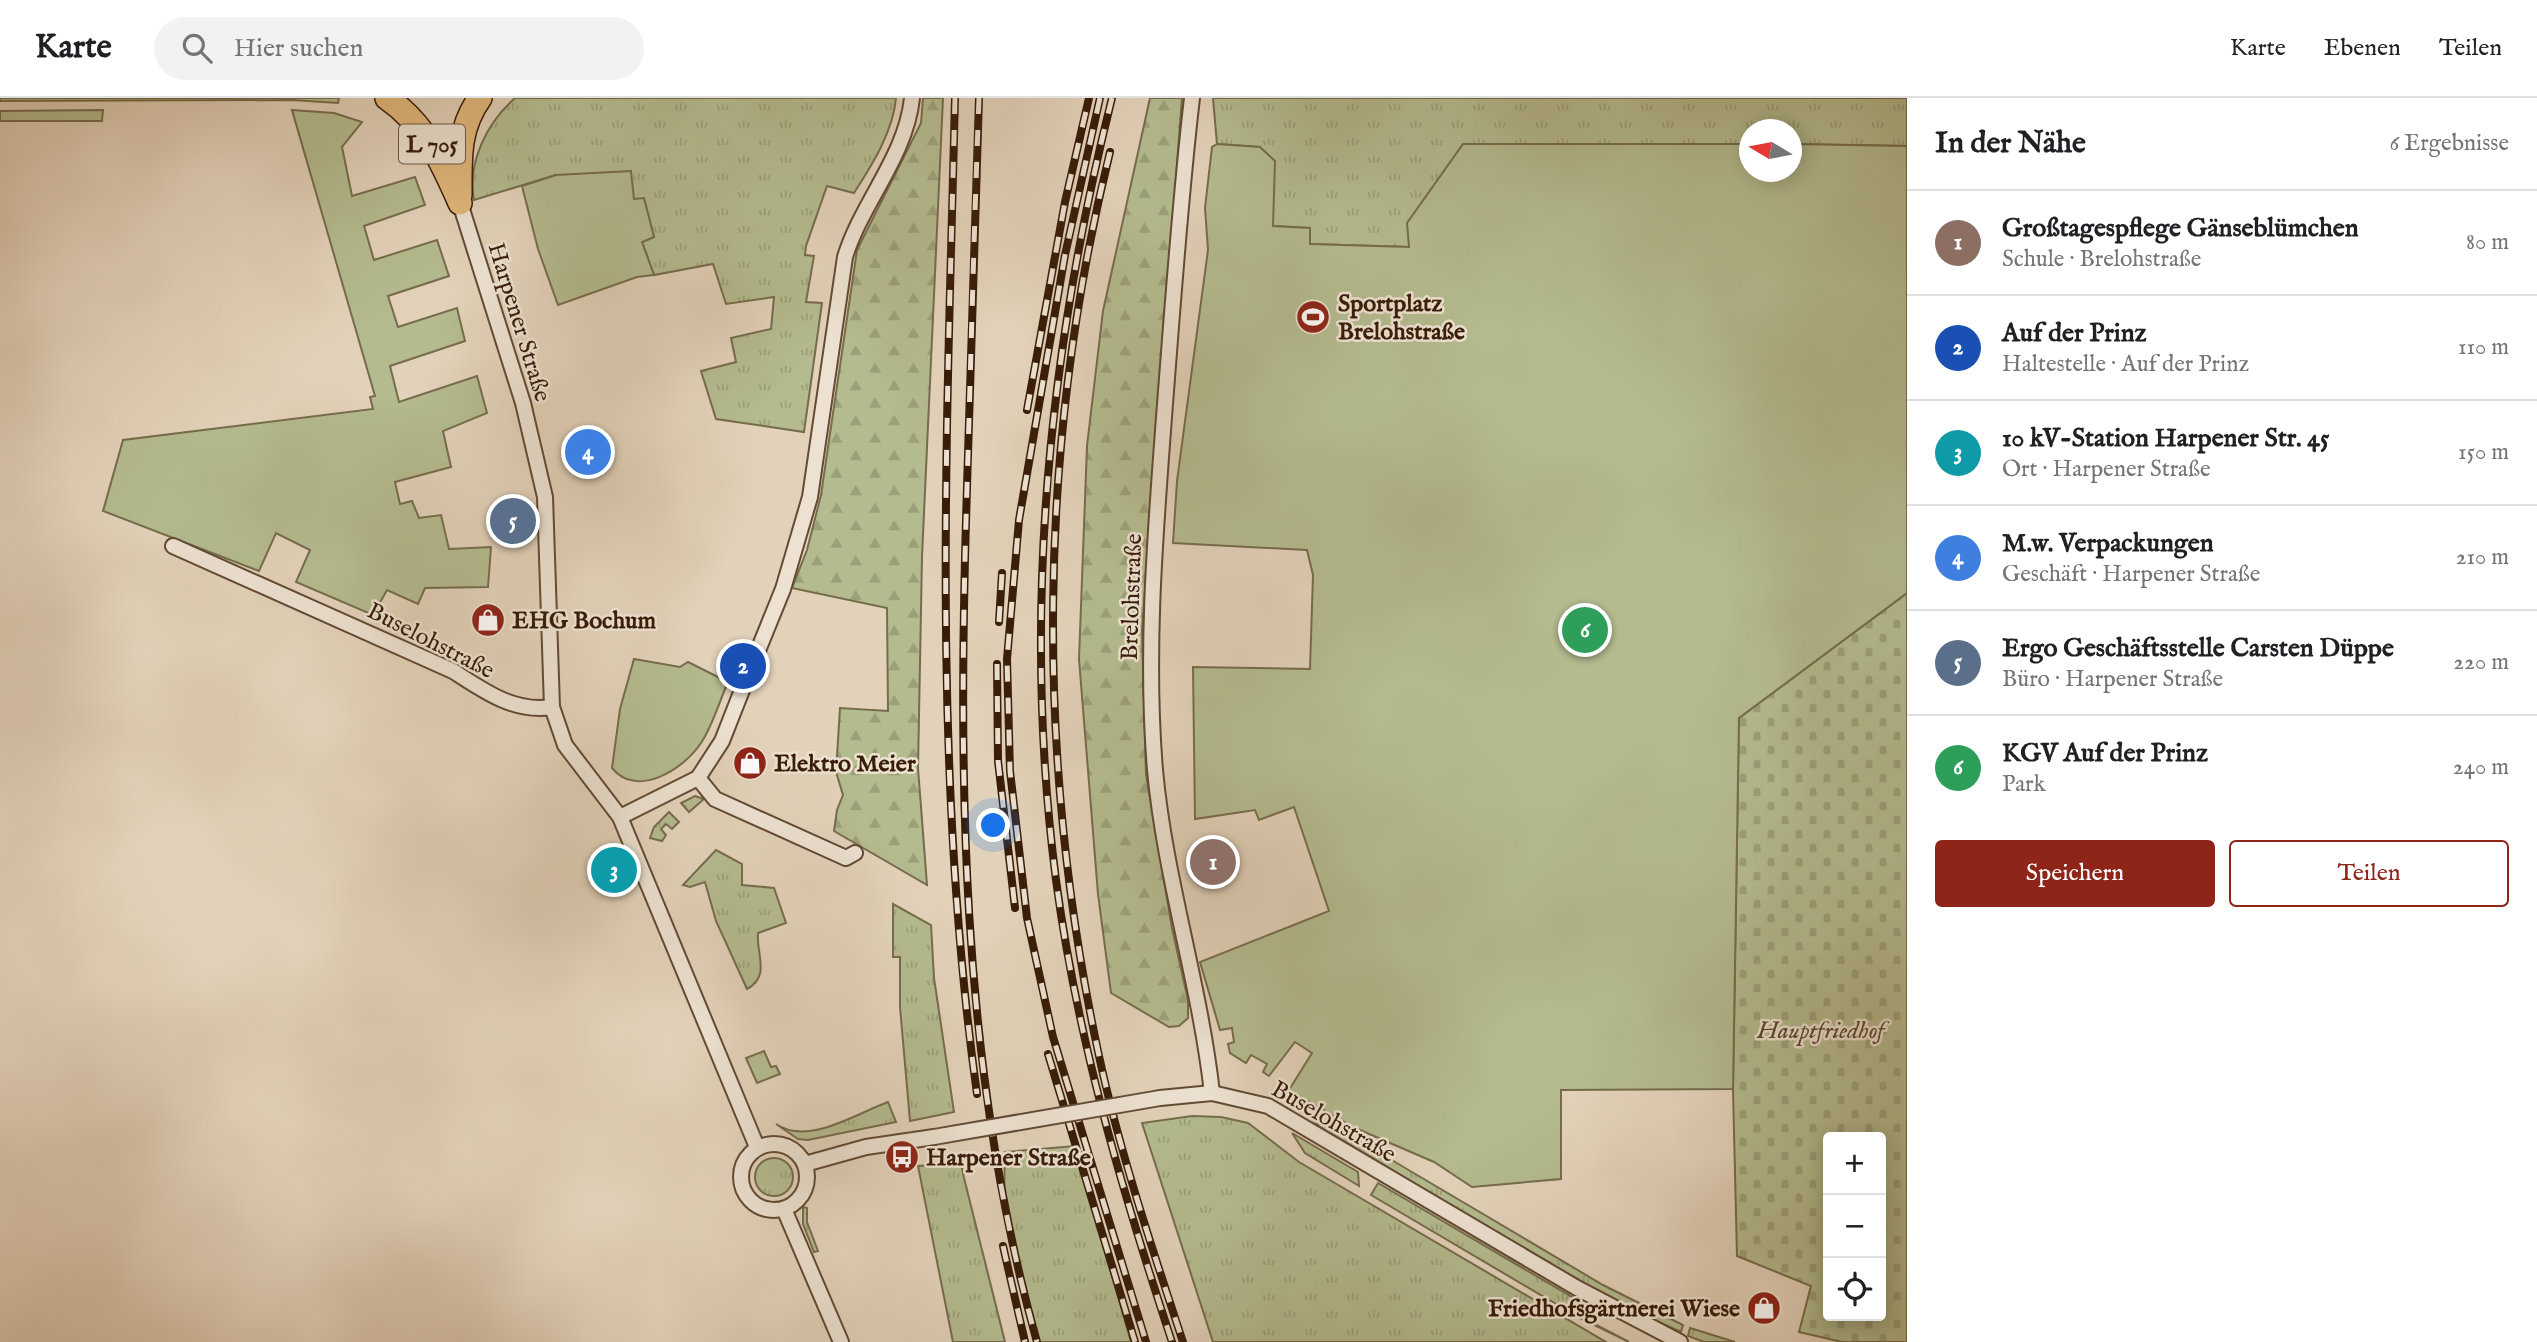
<!DOCTYPE html>
<html lang="de">
<head>
<meta charset="utf-8">
<style>
	:root { --surface:#fff; --page:#f2f2f2; --text:#202124; --muted:#757577; --line:#e0e0e0; --accent:#8f2418 }
	body { margin:0; font-family:"IM FELL English",serif; background:var(--page); color:var(--text) }
	.controls { position:absolute; right:21px; bottom:21px; display:grid; overflow:hidden; border-radius:7px; box-shadow:0 4px 18px #0003 }
	.controls button { width:63px; height:63px; display:grid; place-items:center; padding:0; border:0; border-bottom:2px solid var(--line); background:var(--surface); color:var(--text); font:35px sans-serif }
	.compass { position:absolute; left:1739px; top:21px; width:63px; height:63px; border-radius:50%; background:var(--surface); box-shadow:0 4px 18px #0003; rotate:280deg }
	.you { position:absolute; left:994px; top:728px; width:24px; height:24px; margin:-18px; border:5px solid #fff; border-radius:50%; background:#1a73e8; box-shadow:0 0 0 10px #1a73e833 }
	.badge { display:grid; place-items:center; width:46px; height:46px; border-radius:50%; background:var(--accent); color:#fff; font-size:23px; font-weight:700 }
	.pin { position:absolute; translate:-50% -50%; border:4px solid #fff; box-shadow:0 2px 7px #0006 }
	.list { margin:0; padding:0; list-style:none }
	h2 { display:flex; justify-content:space-between; align-items:center; height:91px; margin:0; padding:0 28px; font-size:30px }
	h2 small { font-size:23px; font-weight:400; color:var(--muted) }
	.list li { display:grid; grid-template-columns:46px 1fr auto; gap:21px; align-items:center; box-sizing:border-box; height:105px; padding:0 28px; border-top:2px solid var(--line) }
	.list b { display:block; font-size:26px; white-space:nowrap }
	.list p { margin:0; font-size:23px; white-space:nowrap; color:var(--muted) }
	.list em { font-size:23px; font-style:normal; color:var(--muted) }
	.actions { display:flex; gap:14px; padding:21px 28px }
	.actions a { flex:1; padding:16px 0; border:2px solid var(--accent); border-radius:7px; text-align:center; font-size:24px; color:var(--accent) }
	.actions .main { background:var(--accent); color:#fff }
	.icon { flex:none; width:38px; height:38px; fill:none; stroke:currentColor; stroke-width:2; stroke-linecap:round; stroke-linejoin:round }
	.map { position:relative; flex:none; width:1907px; height:1244px; overflow:hidden }
	header { display:flex; align-items:center; gap:42px; box-sizing:border-box; height:98px; padding:0 35px; background:var(--surface); border-bottom:2px solid var(--line) }
	header strong { font-size:33px }
	nav { display:flex; gap:38px; margin-inline-start:auto; font-size:24px }
	.search { width:490px; height:63px; background:var(--page); display:flex; align-items:center; gap:18px; box-sizing:border-box; padding:0 24px; border-radius:38px; color:var(--muted); font-size:26px }
	main { display:flex }
	aside { flex:1; background:var(--surface) }
	.map>svg:first-child { display:block }
	.grass { fill:url(#grass-tufts); stroke:#766c4c; stroke-width:2 }
	.forest { fill:url(#forest-firs); stroke:#766c4c; stroke-width:2 }
	.cemetery { fill:url(#cemetery-stones); stroke:#766c4c; stroke-width:2; fill-rule:evenodd }
	.garden { fill:#b4bb8f; stroke:#766c4c; stroke-width:2 }
	.lines { fill:none; stroke-linecap:round; stroke-linejoin:round }
	.minor-casing { stroke:#634a34; stroke-width:18 }
	.trunk-casing { stroke:#381c08; stroke-width:26 }
	.minor { stroke:#ede2d2; stroke-width:14 }
	.trunk { stroke:#e2b97d; stroke-width:23 }
	.rail-casing { stroke:#381c08; stroke-width:8 }
	.rail { stroke:#ede2d2; stroke-width:5; stroke-dasharray:16; stroke-linecap:butt }
	.minor-bridge-casing { stroke:#634a34; stroke-width:18; stroke-linecap:butt }
	.minor-bridge { stroke:#ede2d2; stroke-width:14 }
	.labels { text-anchor:middle; stroke-width:5; stroke-linejoin:round; paint-order:stroke }
	.shield { fill:#ede2d2; stroke:#6e5745; stroke-width:2 }
	.shield-label { font-size:23px; font-weight:bold; fill:#381c08 }
	.poi-label { font-size:24px; font-weight:bold; fill:#381c08; stroke:#ede2d2; text-anchor:start }
	.street-label { font-size:24px; fill:#381c08; stroke:#ede2d2 }
	.park-label { font-size:24px; font-style:italic; fill:#57442a; stroke:#ede2d2 }
</style>
</head>
<body>
<header>
<strong>Karte</strong>
<div class="search"><svg class="icon" aria-label="search" viewBox="0 0 24 24"><circle cx="10" cy="10" r="6"/><path d="M15 15l6 6"/></svg>Hier suchen</div>
<nav><a>Karte</a><a>Ebenen</a><a>Teilen</a></nav>
</header>
<main>
<div class="map">
<svg width="1907" height="1244" viewBox="0 0 1907 1244">
	<defs>
		<pattern id="grass-tufts" width="24" height="20" patternUnits="userSpaceOnUse" patternTransform="scale(1.75)"><rect width="24" height="20" fill="#b4bb8f"/><path d="M3 7l-1-3M5 7V3M7 7l1-3M15 17l-1-3M17 17v-4M19 17l1-3" fill="none" stroke="#9ca07a"/></pattern>
		<pattern id="forest-firs" width="22" height="20" patternUnits="userSpaceOnUse" patternTransform="scale(1.75)"><rect width="22" height="20" fill="#b4bb8f"/><path d="M5 1l3.5 6h-7zM16 11l3.5 6h-7z" fill="#9ca07a"/></pattern>
		<pattern id="cemetery-stones" width="16" height="16" patternUnits="userSpaceOnUse" patternTransform="scale(1.75)"><rect width="16" height="16" fill="#b4bb8f"/><path d="M2 7V4a2 2 0 0 1 4 0v3zM10 15v-3a2 2 0 0 1 4 0v3z" fill="#9ca07a"/></pattern>
	</defs>
	<rect width="100%" height="100%" fill="#e3d2ba"/>
	<filter id="stains"><feTurbulence type="fractalNoise" baseFrequency=".00286" numOctaves="4"/><feColorMatrix values="0 0 0 0 .2 0 0 0 0 .09 0 0 0 0 .02 0 0 0 .5 -.17"/></filter>
	<radialGradient id="worn" r=".72"><stop offset=".6" stop-color="#630" stop-opacity="0"/><stop offset="1" stop-color="#630" stop-opacity=".3"/></radialGradient>
	<!-- grass -->
	<g class="grass">
		<path d="M0 0H339L338 5 292 2 0 3Z"/>
		<path d="M515 0H896C893 34 872 67 854 95L827 88 806 148 805 157 814 158 806 204 822 205 804 334 716 321 701 273 736 264 731 240 771 231 774 199 726 206 713 166 654 177 642 144 654 139 644 101H634L556 77 474 102C467 64 487 25 515 0Z"/>
		<path d="M1213 0H1907V48L1792 46V32H1750L1749 46 1409 149 1310 146V130L1272 128 1260 49 1217 46Z"/>
		<path d="M103 12 102 23H0V13Z"/>
		<path d="M695 698 704 701 689 714 681 705Z"/>
		<path d="M669 714 679 724 672 731 666 726 661 731 666 737 662 743 650 740 654 729Z"/>
		<path d="M716 752 742 766V787L774 790 786 825 758 835C756 856 771 878 747 891L716 823 705 784 690 789 683 787Z"/>
		<path d="M893 806 931 827 934 880 954 1014 910 1023 900 909V859H893Z"/>
		<path d="M764 953 771 969 776 968 780 976 757 985 746 960Z"/>
		<path d="M888 1004 896 1024 808 1042 798 1041 776 1026C808 1048 855 1016 888 1004Z"/>
		<path d="M1304 1013 1368 1048 1603 1187 1683 1227 1681 1234C1555 1179 1439 1097 1320 1029Z"/>
		<path d="M1192 1018 1221 1019 1248 1025 1299 1064 1606 1244H1213L1142 1025Z"/>
		<path d="M1292 1035 1358 1074 1359 1088 1305 1055Z"/>
		<path d="M1075 1048 1131 1244H1037L1004 1101 1005 1054Z"/>
		<circle cx="774" cy="1079" r="19"/>
		<path d="M961 1065 964 1080 1005 1244H953L918 1068Z"/>
		<path d="M1378 1085 1572 1199 1577 1217 1629 1244 1578 1219 1371 1097Z"/>
		<path d="M803 1109 807 1110V1124L818 1153 814 1154 803 1126Z"/>
		<path d="M1690 1230 1735 1244H1704L1688 1238Z"/>
	</g>
	<!-- forest -->
	<g class="forest">
		<path d="M923 0H943L922 459 918 670 927 787 834 733 837 712 843 697 836 674 840 610 888 613 887 510 792 490 807 452 821 397 857 152 921 25Z"/>
		<path d="M1150 0H1182L1142 532 1146 677 1172 830 1188 902V920L1179 928 1169 929 1111 895 1098 796 1079 561 1087 348 1103 213Z"/>
	</g>
	<!-- cemetery -->
	<path class="cemetery" d="M1907 495V1244H1842L1799 1234 1811 1188 1737 1158 1733 991 1739 620ZM1828 1039H1881V1218H1828Z"/>
	<!-- garden -->
	<g class="garden">
		<path d="M292 12 334 15 362 24 342 49 352 98 415 79 425 107 364 128 374 162 437 142 449 178 388 198 398 229 457 210 465 243 390 268 399 304 477 278 487 315 443 333 451 369 395 384 400 406 412 403 419 420 441 417 449 451 491 449 488 489 425 490 418 506 387 492 373 517 296 484 310 452 276 435 259 473 103 413 123 342 373 311 370 299 375 298Z"/>
		<path d="M1217 46 1260 49 1275 63 1273 128 1310 130V146L1409 149 1407 125 1463 46H1749L1750 74H1792V46L1907 48V495L1739 620 1733 991 1561 992V1081L1472 1089 1434 1064 1353 1029 1289 992 1312 955 1295 944 1269 978 1263 974 1267 966 1251 957 1246 965 1230 955 1228 946 1234 944 1232 930 1220 932 1200 864 1329 813 1294 709 1259 722 1255 712 1195 721 1193 569 1310 571 1313 477 1307 452 1173 445 1177 383 1208 152 1205 110 1212 49Z"/>
		<path d="M631 73 634 101 644 100 654 139 642 144 654 177 637 179 558 207 538 151 522 88 556 77Z"/>
		<path d="M634 561 680 569 688 564 728 584C719 604 713 627 701 645 684 671 637 701 612 670L620 611Z"/>
	</g>
	<g class="lines">
		<!-- minor casing -->
		<g class="minor-casing">
			<g id="minor">
				<path d="M1192 0C1180 102 1173 204 1165 306 1156 428 1145 550 1155 672 1165 781 1200 886 1212 995"/>
				<path d="M460 105 523 305 545 399 552 609 565 647 620 719 757 1049"/>
				<path d="M173 448 453 573C484 593 514 615 552 609"/>
				<path d="M698 680 715 701 846 760 855 755"/>
				<path d="M620 719 698 680 722 643 744 587 783 491 810 399 845 159C862 104 906 58 912 0"/>
				<path d="M1160 1000 1212 995 1268 1008 1577 1190 1680 1244"/>
				<circle cx="774" cy="1079" r="33"/>
				<path d="M805 1066 866 1049 934 1039"/>
				<path d="M784 1111 841 1244"/>
			</g>
		</g>
		<!-- trunk casing -->
		<g class="trunk-casing">
			<g id="trunk">
				<path d="M387 0C425 26 442 64 460 105"/>
				<path d="M460 97C460 61 458 30 480 0"/>
			</g>
		</g>
		<!-- minor -->
		<use href="#minor" class="minor"/>
		<!-- trunk -->
		<use href="#trunk" class="trunk"/>
		<!-- rail casing -->
		<g class="rail-casing">
			<g id="rail">
				<path d="M955 0C947 332 931 666 977 996"/>
				<path d="M979 0C974 130 971 260 967 389 958 675 959 966 1037 1244"/>
				<path d="M1100 0 1065 157 1019 422 1007 561 1010 673 1027 820 1053 939 1146 1244"/>
				<path d="M1112 0C1048 255 1022 520 1056 782 1077 940 1122 1093 1172 1244"/>
				<path d="M1110 54C1037 350 1035 661 1099 958 1120 1055 1152 1150 1183 1244"/>
				<path d="M1027 312 1065 104 1089 0"/>
				<path d="M999 524 1002 475"/>
				<path d="M997 566 998 663 1015 810"/>
				<path d="M1048 956 1135 1244"/>
				<path d="M1003 1148 1025 1244"/>
			</g>
		</g>
		<!-- rail -->
		<use href="#rail" class="rail"/>
		<!-- minor-bridge casing -->
		<g class="minor-bridge-casing">
			<path id="minor-bridge" d="M934 1039 1160 1000"/>
		</g>
		<!-- minor-bridge -->
		<use href="#minor-bridge" class="minor-bridge"/>
	</g>
	<!-- icons -->
	<defs>
		<g id="stadium-disc" transform="scale(1.75)"><circle r="9.5" fill="#8f2418" stroke="#ede2d2"/><path d="M0-5a6.5 5 0 1 0 0 10a6.5 5 0 1 0 0-10ZM-3.5-1.8h7v3.6h-7Z" fill="#fff"/></g>
		<g id="shop-disc" transform="scale(1.75)"><circle r="9.5" fill="#8f2418" stroke="#ede2d2"/><path d="M-5-2.5h2.3a2.7 3.5 0 0 1 5.4 0H5L5.5 6h-11ZM-1.5-2.5h3a1.5 2.3 0 0 0-3 0Z" fill="#fff"/></g>
		<g id="bus-disc" transform="scale(1.75)"><circle r="9.5" fill="#8f2418" stroke="#ede2d2"/><path d="M-5-6H5V4H4V6H2V4H-2V6H-4V4H-5ZM-3.5-4V0h7V-4ZM-3.5 1.2v1.5H-2V1.2ZM2 1.2v1.5H3.5V1.2Z" fill="#fff"/></g>
	</defs>
	<g fill-rule="evenodd">
		<use href="#stadium-disc" x="1313" y="219"/>
		<use href="#shop-disc" x="488" y="522"/>
		<use href="#shop-disc" x="750" y="665"/>
		<use href="#bus-disc" x="902" y="1059"/>
		<use href="#shop-disc" x="1764" y="1210"/>
	</g>
	<g class="labels">
		<!-- shield labels -->
		<rect class="shield" x="399" y="26.5" width="66" height="39" rx="5"/>
		<g class="shield-label">
			<text x="432" y="54">L 705</text>
		</g>
		<!-- poi labels -->
		<g class="poi-label">
			<text x="1338" y="213">Sportplatz<tspan x="1338" dy="28">Brelohstraße</tspan></text>
			<text x="512" y="530">EHG Bochum</text>
			<text x="774" y="673">Elektro Meier</text>
			<text x="926" y="1067">Harpener Straße</text>
			<text x="1740" y="1218" text-anchor="end">Friedhofsgärtnerei Wiese</text>
		</g>
		<!-- street labels -->
		<g class="street-label">
			<text transform="translate(520 224) rotate(73)" y="8">Harpener Straße</text>
			<text transform="translate(1131 499) rotate(-88)" y="8">Brelohstraße</text>
			<text transform="translate(431 542) rotate(27)" y="8">Buselohstraße</text>
			<text transform="translate(1334 1023) rotate(30)" y="8">Buselohstraße</text>
		</g>
		<!-- park labels -->
		<g class="park-label">
			<text x="1821" y="940">Hauptfriedhof</text>
		</g>
	</g>
	<rect width="100%" height="100%" filter="url(#stains)"/>
	<rect width="100%" height="100%" fill="url(#worn)"/>
</svg>
<div class="controls">
<button>+</button>
<button>−</button>
<button><svg class="icon" aria-label="locate" viewBox="0 0 24 24"><circle cx="12" cy="12" r="6"/><path d="M12 2v4M12 18v4M2 12h4M18 12h4"/></svg></button>
</div>
<svg class="compass" viewBox="-18 -18 36 36"><path d="M0-13l5 13h-10z" fill="#e53935"/><path d="M0 13l5-13h-10z" fill="#757577"/></svg>
<div class="you"></div>
<div class="pin badge" style="left:1213px;top:764px;background:#8d6e63">1</div>
<div class="pin badge" style="left:743px;top:568px;background:#1a4fb4">2</div>
<div class="pin badge" style="left:614px;top:772px;background:#0f9aa8">3</div>
<div class="pin badge" style="left:588px;top:354px;background:#3f7fe0">4</div>
<div class="pin badge" style="left:513px;top:423px;background:#5c6f8a">5</div>
<div class="pin badge" style="left:1585px;top:532px;background:#2e9e5b">6</div>
</div>
<aside>
<h2>In der Nähe<small>6 Ergebnisse</small></h2>
<ul class="list">
<li><span class="badge" style="background:#8d6e63">1</span><div><b>Großtagespflege Gänseblümchen</b><p>Schule · Brelohstraße</p></div><em>80 m</em></li>
<li><span class="badge" style="background:#1a4fb4">2</span><div><b>Auf der Prinz</b><p>Haltestelle · Auf der Prinz</p></div><em>110 m</em></li>
<li><span class="badge" style="background:#0f9aa8">3</span><div><b>10 kV-Station Harpener Str. 45</b><p>Ort · Harpener Straße</p></div><em>150 m</em></li>
<li><span class="badge" style="background:#3f7fe0">4</span><div><b>M.w. Verpackungen</b><p>Geschäft · Harpener Straße</p></div><em>210 m</em></li>
<li><span class="badge" style="background:#5c6f8a">5</span><div><b>Ergo Geschäftsstelle Carsten Düppe</b><p>Büro · Harpener Straße</p></div><em>220 m</em></li>
<li><span class="badge" style="background:#2e9e5b">6</span><div><b>KGV Auf der Prinz</b><p>Park</p></div><em>240 m</em></li>
</ul>
<div class="actions"><a class="main">Speichern</a><a>Teilen</a></div>
</aside>
</main>
</body>
</html>
